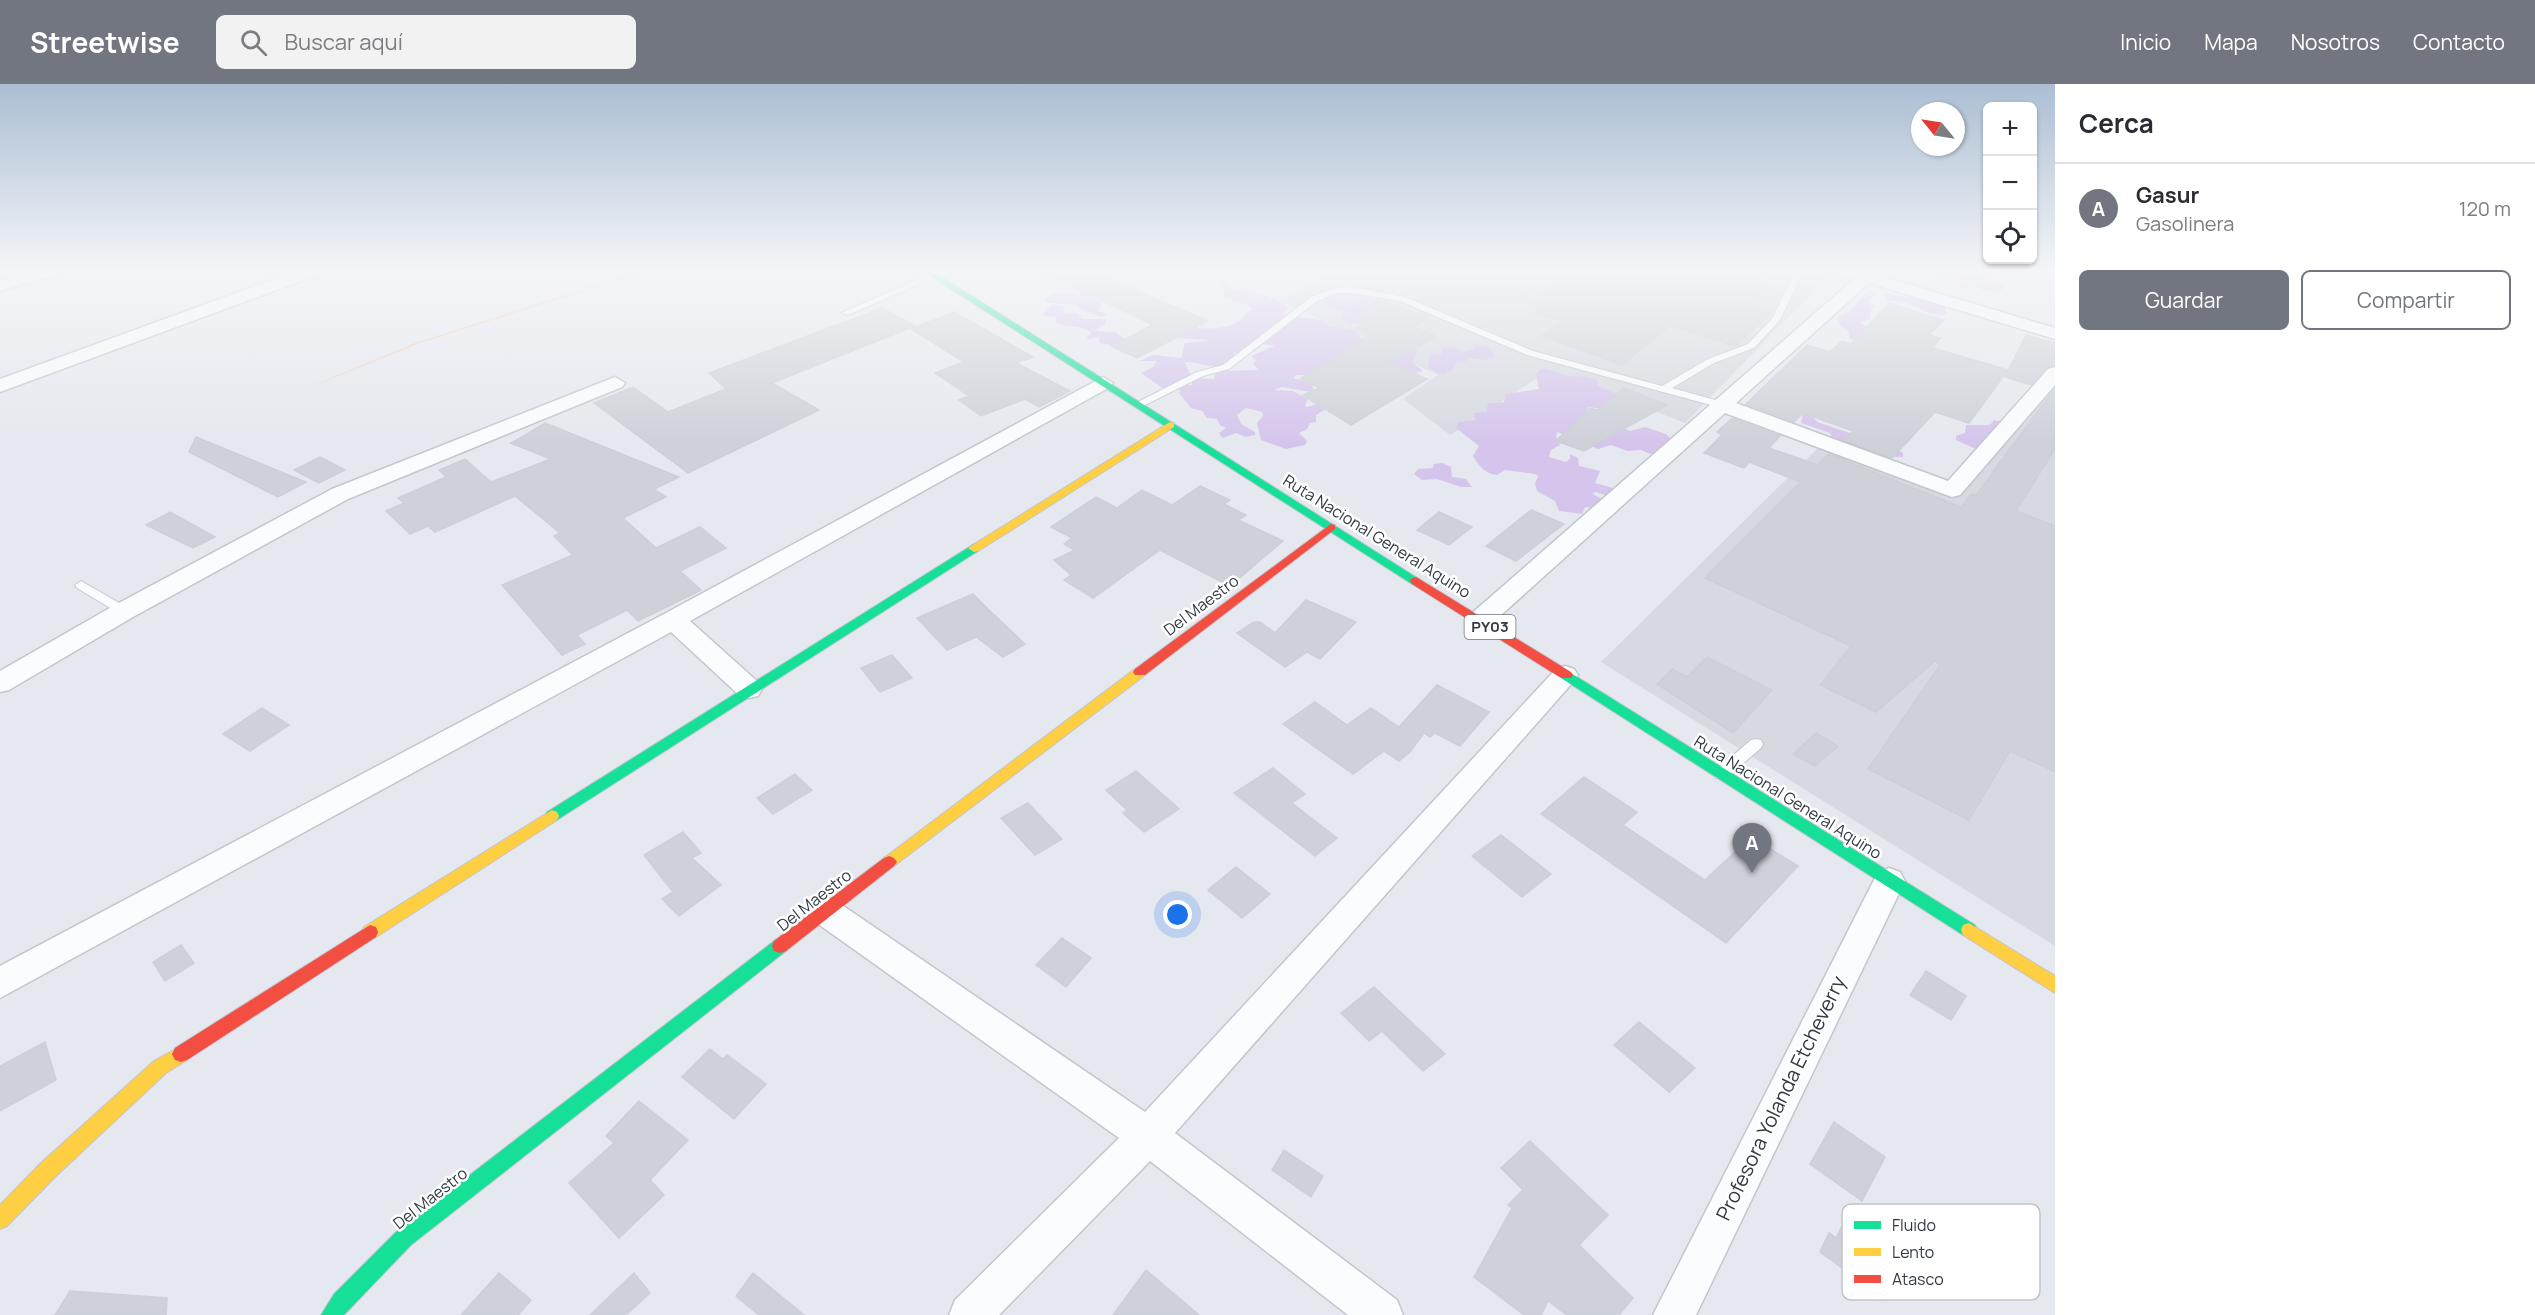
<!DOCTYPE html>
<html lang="es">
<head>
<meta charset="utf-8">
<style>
	:root { --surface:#fff; --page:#f2f2f3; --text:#2b2b33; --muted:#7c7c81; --line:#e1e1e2; --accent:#717680 }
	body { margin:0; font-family:Manrope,sans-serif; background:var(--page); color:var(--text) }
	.controls { position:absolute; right:18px; top:18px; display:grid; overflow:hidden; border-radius:9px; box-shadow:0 2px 4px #0004 }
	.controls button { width:54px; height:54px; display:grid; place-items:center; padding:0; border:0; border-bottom:2px solid var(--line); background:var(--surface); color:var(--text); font:30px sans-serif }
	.compass { position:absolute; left:1911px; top:18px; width:54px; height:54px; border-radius:50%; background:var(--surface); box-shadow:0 2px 4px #0004; rotate:300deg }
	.you { position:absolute; left:1178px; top:831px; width:21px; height:21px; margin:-15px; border:4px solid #fff; border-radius:50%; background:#1a73e8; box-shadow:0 0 0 9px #1a73e833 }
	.badge { display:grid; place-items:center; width:39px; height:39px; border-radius:50%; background:var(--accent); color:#fff; font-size:20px; font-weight:700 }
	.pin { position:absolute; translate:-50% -50px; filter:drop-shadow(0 2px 3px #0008) }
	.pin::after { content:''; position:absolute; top:32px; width:21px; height:18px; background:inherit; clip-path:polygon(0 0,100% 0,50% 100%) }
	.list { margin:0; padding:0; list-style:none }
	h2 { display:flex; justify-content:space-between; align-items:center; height:78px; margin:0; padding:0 24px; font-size:26px }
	h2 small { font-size:20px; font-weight:400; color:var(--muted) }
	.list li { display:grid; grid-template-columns:39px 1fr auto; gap:18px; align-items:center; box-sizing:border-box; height:90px; padding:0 24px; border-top:2px solid var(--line) }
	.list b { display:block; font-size:22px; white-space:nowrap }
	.list p { margin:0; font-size:20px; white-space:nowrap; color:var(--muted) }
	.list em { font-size:20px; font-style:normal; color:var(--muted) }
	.actions { display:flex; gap:12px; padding:18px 24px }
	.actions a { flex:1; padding:14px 0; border:2px solid var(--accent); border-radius:9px; text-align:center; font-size:21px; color:var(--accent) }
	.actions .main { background:var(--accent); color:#fff }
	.icon { flex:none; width:33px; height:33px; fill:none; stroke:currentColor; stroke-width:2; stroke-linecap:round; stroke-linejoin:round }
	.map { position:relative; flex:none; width:2055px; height:1231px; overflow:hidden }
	header { display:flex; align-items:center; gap:36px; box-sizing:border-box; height:84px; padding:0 30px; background:var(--accent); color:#fff }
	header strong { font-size:28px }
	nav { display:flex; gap:33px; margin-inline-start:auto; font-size:21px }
	.search { width:420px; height:54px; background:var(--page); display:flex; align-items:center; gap:15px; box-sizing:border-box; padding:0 21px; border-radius:9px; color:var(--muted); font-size:22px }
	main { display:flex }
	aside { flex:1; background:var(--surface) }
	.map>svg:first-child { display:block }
	.industrial { fill:#d6d9e0 }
	.green { fill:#d5c5ec; fill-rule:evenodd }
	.water { fill:#f0ccb3 }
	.building { fill:#ced1d8; stroke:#cccfd7; stroke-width:1.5 }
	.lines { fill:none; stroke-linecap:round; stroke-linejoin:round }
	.lane-casing { stroke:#c3c6cd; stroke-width:2 }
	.street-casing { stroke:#c3c6cd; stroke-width:3 }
	.fast-casing { stroke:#c1c5d3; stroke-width:2 }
	.slow-casing { stroke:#c1c5d3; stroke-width:2 }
	.jam-casing { stroke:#c1c5d3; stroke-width:2 }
	.lane { fill:#fbfcfd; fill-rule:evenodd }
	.street { fill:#fbfcfd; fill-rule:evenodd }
	.fast { fill:#16e098; fill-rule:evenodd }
	.slow { fill:#ffcf43; fill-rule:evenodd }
	.jam { fill:#f24e42; fill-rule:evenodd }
	.labels { text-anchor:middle; stroke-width:5; stroke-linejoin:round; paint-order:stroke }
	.shield { fill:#fff; stroke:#70747c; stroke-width:1.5 }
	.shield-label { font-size:15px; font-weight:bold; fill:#323944 }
	.street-label { font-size:16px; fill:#323944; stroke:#fff }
	.near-street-label { font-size:20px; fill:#323944; stroke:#fff }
	.key { fill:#fff; stroke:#c2c4c7; stroke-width:1.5 }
	.key-label { font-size:16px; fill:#323944 }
</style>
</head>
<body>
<header>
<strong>Streetwise</strong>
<div class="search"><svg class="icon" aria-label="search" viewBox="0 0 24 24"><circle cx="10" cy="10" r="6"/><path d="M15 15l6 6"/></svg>Buscar aquí</div>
<nav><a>Inicio</a><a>Mapa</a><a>Nosotros</a><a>Contacto</a></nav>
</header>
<main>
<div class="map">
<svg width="2055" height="1231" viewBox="0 0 2055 1231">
	<rect width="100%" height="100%" fill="#e6e8ef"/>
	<!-- industrial -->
	<g class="industrial">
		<path d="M1338 186H1822L1832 189 1685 339 1549 286 1450 351 1403 315 1438 291 1278 216Z"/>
		<path d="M2055 299V862L1601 578 1819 363 1955 413Z"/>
	</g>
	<!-- green -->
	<g class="green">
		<path d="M1932 186H1959L1960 189C1973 196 1999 191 2005 205L1996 208 1980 206 1974 197 1965 194 1970 205C1959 208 1944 192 1932 186Z"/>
		<path d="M1223 196 1229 198 1234 206C1251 207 1273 212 1288 223L1283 230 1285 231 1321 236 1331 242 1353 246 1360 254 1408 262 1418 266 1412 278 1423 287 1404 292 1297 291 1293 294 1311 300 1314 305 1310 308 1282 303 1274 306 1293 307 1308 315 1305 321 1307 323 1318 320 1326 325 1316 331V338L1310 339 1307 345 1299 349 1307 357 1305 361 1286 365 1261 356 1257 339 1263 332 1262 328 1246 324 1237 331 1241 340 1255 348V351L1246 353 1236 349 1223 354 1219 349 1226 344 1220 341 1217 335 1207 334 1202 327 1191 324 1179 309 1181 306 1164 305 1141 289 1153 283 1157 277H1140L1153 271 1181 274 1185 259 1212 256 1175 254 1189 243C1201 246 1227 245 1238 238 1245 233 1243 228 1253 226L1250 222 1224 213V205L1220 199ZM1263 260 1275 262 1251 272 1256 276 1253 280 1259 286 1216 287 1214 295 1196 294 1192 296V301H1181L1190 290 1185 278C1207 279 1213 288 1234 275V269L1255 267Z"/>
		<path d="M1125 199 1128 204 1093 211 1095 216 1102 219 1099 227 1107 230 1102 233 1081 226 1078 221 1049 219 1044 215 1056 208 1082 212 1079 209 1083 207 1074 205 1073 202 1114 206Z"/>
		<path d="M1868 207 1874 208 1876 211 1868 217 1876 223 1869 224 1873 227 1870 229V235L1860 238 1867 243 1862 248 1866 252 1858 257 1850 255 1848 247 1840 242 1838 232 1848 229Z"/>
		<path d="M1352 208 1370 211 1381 217 1365 240 1349 239 1340 233 1345 227 1329 223 1324 218 1328 212Z"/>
		<path d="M1883 208 1906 213 1913 211 1944 220 1946 229 1942 231 1929 229 1902 217H1887Z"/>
		<path d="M1052 221 1063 222 1065 230 1077 229 1083 235H1105L1106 239 1094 247 1115 248 1127 256 1115 262 1100 259 1099 253 1089 255 1086 254 1091 249C1082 240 1068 244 1056 239V233L1042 231Z"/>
		<path d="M1476 261 1488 263 1494 270 1493 274 1484 276 1467 274 1466 277 1456 279 1452 286 1443 291 1428 284 1430 270 1441 271 1442 264 1453 263 1463 268 1474 265Z"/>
		<path d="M1541 285C1552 284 1559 291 1569 292 1581 293 1587 291 1598 297V302L1621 312 1604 325 1588 323 1587 327 1630 347 1645 343 1666 350 1671 355 1657 367 1655 372 1641 366 1627 367 1611 361 1598 365 1557 348 1556 352 1560 361 1551 366 1549 373 1566 378 1570 375V370L1578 374 1579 382 1600 387 1595 399 1617 405 1610 413 1596 408 1592 410 1605 416 1593 424 1585 423 1582 430 1559 427 1555 417 1537 407 1535 400 1538 392 1535 390 1505 386 1497 391C1483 389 1479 381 1473 372L1479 362 1456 344 1459 338 1475 336 1474 329 1486 328 1488 320 1504 318 1506 310 1539 305 1536 290Z"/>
		<path d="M1803 329 1812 331 1817 338 1895 364 1903 369V373L1870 372 1837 358 1833 356 1830 349 1801 339Z"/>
		<path d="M1994 336 2004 339 1978 366 1956 356V352L1965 349 1966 341H1990Z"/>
		<path d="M1442 379 1451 383 1452 393 1466 395 1472 403H1461L1437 395 1422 396 1414 390 1418 385 1433 384 1434 380Z"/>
	</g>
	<!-- water -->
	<path class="water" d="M644 186H650L420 259 298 308 415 259Z"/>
	<!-- building -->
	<g class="building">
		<path d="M1038 186H1089L1208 237 1137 274 1111 262 1153 241Z"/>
		<path d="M1574 186 1593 192 1602 186H1769L1754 198 1767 202 1748 219 1773 227 1735 262 1670 241 1622 281 1542 252 1562 237 1535 228 1543 223 1528 218Z"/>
		<path d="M1384 217 1428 234 1413 243 1436 252 1390 278 1427 295 1351 341 1303 311 1319 304 1300 295 1371 251 1356 244 1365 239 1352 234Z"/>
		<path d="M1889 219 1944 236 1929 251 1940 254 1933 264 2008 286 1969 339 1935 328 1892 374 1843 356 1853 347 1803 329 1794 338 1746 320 1807 261 1830 268 1842 257 1851 260Z"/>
		<path d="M882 224 915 242 772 299 819 326 688 389 594 319 633 303 668 328 726 305 709 289Z"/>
		<path d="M954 228 1033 273 1016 279 1070 307 1039 323 1025 315 981 332 959 316 969 312 935 289 964 278 911 245Z"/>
		<path d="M2026 251 2055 259V281L2046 284 2031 301 2005 293Z"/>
		<path d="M1624 304 1667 321 1584 367 1556 357 1590 324 1597 326Z"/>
		<path d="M2055 304V365L2016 427 2055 442V688L2010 667 1969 736 1868 685 1940 581 1935 577 1876 628 1820 601 1851 562 1705 494 1801 398 1749 378 1744 384 1704 369 1722 351 1717 348 1732 334 1780 352 1769 364 1818 381 1829 370 1961 423 1971 410 1976 411Z"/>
		<path d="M545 339 679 393 654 405 666 413 623 434 656 464 700 443 726 464 680 487 701 506 638 537 627 526 577 551 585 560 562 571 502 501 573 471 554 452 560 449 515 412 435 448 428 442 410 450 386 427 404 419 398 414 446 393 439 386 465 375 491 398 551 375 511 359Z"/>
		<path d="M196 353 306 398 278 413 189 368Z"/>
		<path d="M320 373 345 386 319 399 294 386Z"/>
		<path d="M1200 402 1230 416 1224 420 1246 431 1238 436 1283 457 1230 502 1160 466 1093 514 1064 496 1071 491 1054 476 1075 466 1064 460 1072 454 1051 443 1096 413 1117 424 1142 406 1172 421Z"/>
		<path d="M1531 426 1564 440 1516 477 1486 462Z"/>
		<path d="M170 428 215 453 193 464 146 441Z"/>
		<path d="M1439 428 1472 443 1449 461 1417 446Z"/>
		<path d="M973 510 989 526 1025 560 1003 573 976 553 947 566 917 534Z"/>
		<path d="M1306 516 1356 538 1320 575 1307 568 1285 583 1237 549 1254 538H1260L1275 549Z"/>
		<path d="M892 571 912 594 880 608 861 584Z"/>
		<path d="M1707 573 1772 606 1733 649 1657 600 1672 585 1687 593Z"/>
		<path d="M1437 601 1489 628 1460 662 1435 649 1430 653 1424 649 1410 668 1399 677 1384 667 1353 690 1283 640 1315 618 1347 641 1371 624 1399 643Z"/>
		<path d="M262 624 289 641 250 667 223 650Z"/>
		<path d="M1816 649 1838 662 1815 682 1793 670Z"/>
		<path d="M1273 684 1305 710 1292 719 1337 754 1315 772 1234 709Z"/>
		<path d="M1136 687 1179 725 1144 748 1123 729 1127 726 1106 706Z"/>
		<path d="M795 690 812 706 773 730 757 714Z"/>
		<path d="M1584 693 1637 728 1623 741 1705 796 1751 753 1798 782 1726 859 1541 730Z"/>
		<path d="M1028 719 1062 755 1035 771 1001 734Z"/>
		<path d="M683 748 701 769 692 774 721 801 679 832 662 815 673 808 644 771Z"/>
		<path d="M1501 751 1551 790 1522 813 1472 772Z"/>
		<path d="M1236 783 1270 810 1242 834 1208 806Z"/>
		<path d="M1062 854 1091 874 1066 903 1036 881Z"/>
		<path d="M181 861 194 879 165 897 153 878Z"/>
		<path d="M1926 887 1966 912 1951 936 1910 911Z"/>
		<path d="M1374 903 1445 970 1423 987 1382 947 1369 957 1341 929Z"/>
		<path d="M1639 938 1695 984 1669 1008 1614 961Z"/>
		<path d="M45 958 56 996 0 1027V982Z"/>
		<path d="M710 965 723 975 727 971 766 1000 734 1035 682 993Z"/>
		<path d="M639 1017 688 1056 650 1096 664 1111 619 1154 569 1099 614 1059 606 1052Z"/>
		<path d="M1834 1038 1885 1073 1862 1117 1810 1080Z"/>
		<path d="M1530 1057 1608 1131 1579 1161 1633 1214 1619 1231H1567L1548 1217 1541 1231H1524L1474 1193 1512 1124 1508 1121 1523 1106 1501 1084Z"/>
		<path d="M1284 1066 1323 1092 1311 1113 1272 1086Z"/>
		<path d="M1842 1142 1900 1181 1885 1215 1820 1168 1829 1149 1836 1154Z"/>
		<path d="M1146 1186 1199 1231H1113Z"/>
		<path d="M499 1189 531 1216 518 1231H461Z"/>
		<path d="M634 1189 650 1209 626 1231H590Z"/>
		<path d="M753 1189 804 1231H759L736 1212Z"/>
		<path d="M70 1207 167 1214 166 1231H55Z"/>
	</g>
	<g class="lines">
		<!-- lane casing -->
		<g class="lane-casing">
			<g id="lane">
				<path d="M1795 188 1802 190 1780 236 1754 264 1714 279 1672 304 1726 319 1727 321 1722 324 1527 271 1400 217 1353 209H1337L1317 217 1229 285 1203 292 1141 323 1137 324 1132 321 1197 288 1223 281 1311 213 1336 204 1353 203 1405 213 1533 267 1662 302 1708 275 1748 260 1772 235Z"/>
				<path d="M931 190 938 192 848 231 841 229Z"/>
				<path d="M81 497 128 524 130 527 128 530H120L77 504 75 501Z"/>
				<path d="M1756 655 1761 656 1763 660 1761 664 1726 694H1716L1714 690 1716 686 1751 656Z"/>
			</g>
		</g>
		<!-- street casing -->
		<g class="street-casing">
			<g id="street">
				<path d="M36 186H61L59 190 0 207V197Z"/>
				<path d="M299 186H322L320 190 0 308V295Z"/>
				<path d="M933 186H953L934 197 926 192Z"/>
				<path d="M1835 186H1876L1874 190 2055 244V255L1869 199 1736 319 1948 397 2048 285 2055 283V301L1960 411 1952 413 1725 329 1489 542 1480 544 1471 542 1467 536 1471 530 1854 195 1837 190Z"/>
				<path d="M615 293 625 299 622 303 348 415 133 533 9 606 0 608V587L115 521 332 405Z"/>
				<path d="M1103 293 1113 299 1110 303 690 537 758 598 762 605 758 612 749 614 740 612 671 548 0 914V882L664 530Z"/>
				<path d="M1565 582 1574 585 1578 591 1574 597 1175 1049 1397 1216 1403 1231H1348L1150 1077 999 1231H949L955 1216 1119 1054 814 837 809 827 814 817 825 813 836 817 1145 1028 1556 585Z"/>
				<path d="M1889 784 1900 788 1905 797 1696 1231H1653L1878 788Z"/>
			</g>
		</g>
		<!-- fast casing -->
		<g class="fast-casing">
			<g id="fast">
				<path d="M921 186H931L1422 497 1416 501 1412 500Z"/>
				<path d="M974 460 980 464 978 467 557 736 552 738 547 736 545 732 547 728Z"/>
				<path d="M1566 586 1975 841 1977 846 1975 851 1969 853 1963 851 1561 594 1559 591 1561 588Z"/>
				<path d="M780 855 786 857 788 862 786 867 411 1161 344 1231H321L334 1210 397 1147 774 857Z"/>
			</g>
		</g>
		<!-- slow casing -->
		<g class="slow-casing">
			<g id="slow">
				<path d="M1170 338 1174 339V343L978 467 974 468 968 464Z"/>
				<path d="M1140 583 1145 585 1147 588 1145 591 894 782 889 784 884 782 881 778 884 774 1135 585Z"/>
				<path d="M552 726 557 728 559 732 557 736 376 853 370 855 364 853 362 848 364 843Z"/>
				<path d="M1969 839 2055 892V909L1963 851 1961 846 1963 841Z"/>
				<path d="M181 962 187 964 190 970 187 976 166 989 56 1092 7 1142 0 1145V1121L42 1078 154 977Z"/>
			</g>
		</g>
		<!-- jam casing -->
		<g class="jam-casing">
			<g id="jam">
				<path d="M1331 440 1335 441V445L1145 591H1135L1133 588 1135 585Z"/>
				<path d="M1416 493 1571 588 1573 591 1571 594H1561L1412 500 1410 497 1412 494Z"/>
				<path d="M889 772 894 774 897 778 894 782 786 867 780 869 774 867 772 862 774 857 884 774Z"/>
				<path d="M370 841 376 843 378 848 376 853 187 976 181 978 175 976 172 970 175 964Z"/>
			</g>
		</g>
		<!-- lane -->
		<use href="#lane" class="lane"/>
		<!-- street -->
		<use href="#street" class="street"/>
		<!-- fast -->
		<use href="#fast" class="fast"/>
		<!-- slow -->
		<use href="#slow" class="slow"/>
		<!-- jam -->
		<use href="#jam" class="jam"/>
	</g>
	<!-- sky -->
	<linearGradient id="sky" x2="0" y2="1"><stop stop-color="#abbed3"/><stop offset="0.52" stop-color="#f4f5f8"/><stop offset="1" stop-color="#f4f5f8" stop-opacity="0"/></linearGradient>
	<rect width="2055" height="358" fill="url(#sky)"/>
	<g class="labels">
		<!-- shield labels -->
		<rect class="shield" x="1464.5" y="531" width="51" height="24" rx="4.5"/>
		<g class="shield-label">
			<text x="1490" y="548">PY03</text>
		</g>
		<!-- street labels -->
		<g class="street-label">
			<text transform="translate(1377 452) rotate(32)" y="6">Ruta Nacional General Aquino</text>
			<text transform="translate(1201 521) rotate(-37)" y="6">Del Maestro</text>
			<text transform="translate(1788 713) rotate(32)" y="6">Ruta Nacional General Aquino</text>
			<text transform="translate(814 816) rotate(-38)" y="6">Del Maestro</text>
			<text transform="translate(430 1114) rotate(-38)" y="6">Del Maestro</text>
		</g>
		<!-- near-street labels -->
		<g class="near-street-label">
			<text transform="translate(1781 1014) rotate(-64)" y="7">Profesora Yolanda Etcheverry</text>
		</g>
	</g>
	<!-- legend -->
	<rect x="1842" y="1120" width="198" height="96" rx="9" class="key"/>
	<rect x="1854" y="1137" width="27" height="8" fill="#16e098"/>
	<rect x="1854" y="1164" width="27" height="8" fill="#ffcf43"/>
	<rect x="1854" y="1191" width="27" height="8" fill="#f24e42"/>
	<g class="key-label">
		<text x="1892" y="1147">Fluido</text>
		<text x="1892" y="1174">Lento</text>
		<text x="1892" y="1201">Atasco</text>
	</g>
</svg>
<div class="controls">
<button>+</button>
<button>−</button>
<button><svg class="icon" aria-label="locate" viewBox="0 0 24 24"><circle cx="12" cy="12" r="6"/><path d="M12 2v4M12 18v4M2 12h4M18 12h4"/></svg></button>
</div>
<svg class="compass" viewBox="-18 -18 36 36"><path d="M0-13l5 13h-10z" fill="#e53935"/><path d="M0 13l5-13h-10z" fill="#7c7c81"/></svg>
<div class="you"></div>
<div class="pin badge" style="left:1752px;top:789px">A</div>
</div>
<aside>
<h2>Cerca<small></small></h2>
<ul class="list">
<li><span class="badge">A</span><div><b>Gasur</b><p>Gasolinera</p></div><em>120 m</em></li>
</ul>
<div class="actions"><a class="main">Guardar</a><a>Compartir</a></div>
</aside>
</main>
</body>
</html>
